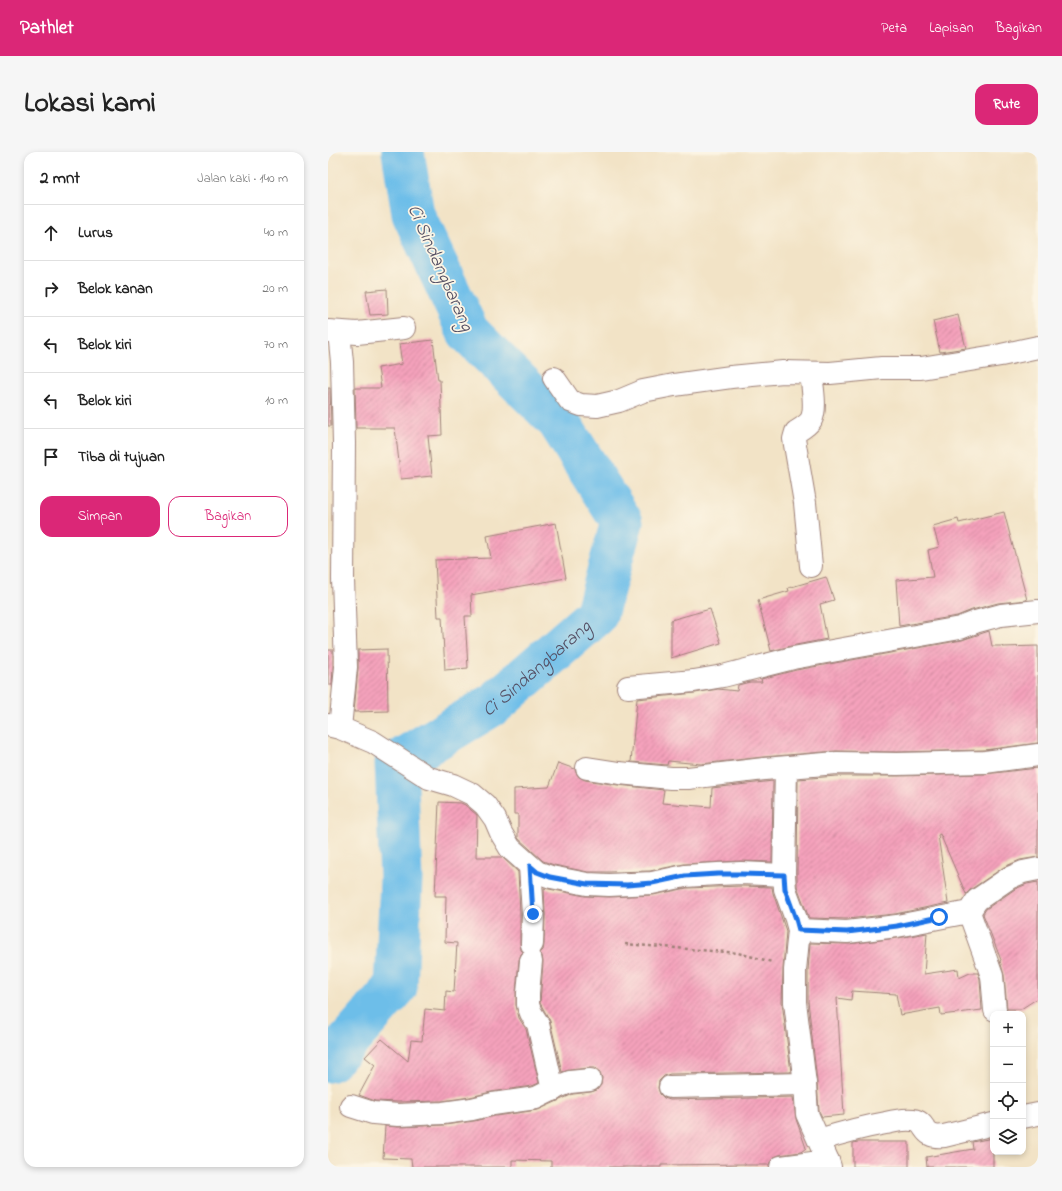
<!DOCTYPE html>
<html lang="id">
<head>
<meta charset="utf-8">
<style>
	:root { --surface:#fff; --page:#f6f6f6; --text:#222; --muted:#767676; --line:#e0e0e0; --accent:#db2777 }
	body { margin:0; font-family:"Indie Flower",sans-serif; background:var(--page); color:var(--text) }
	.controls { position:absolute; right:12px; bottom:12px; display:grid; overflow:hidden; border-radius:8px; box-shadow:0 2px 6px #0003 }
	.controls button { width:36px; height:36px; display:grid; place-items:center; padding:0; border:0; border-bottom:1px solid var(--line); background:var(--surface); color:var(--text); font:20px sans-serif }
	.stop { position:absolute; width:12px; height:12px; margin:-9px; border:3px solid #1a73e8; border-radius:50%; background:#fff }
	.stop.end { background:#1a73e8; border-color:#fff; box-shadow:0 1px 4px #0008 }
	.list { margin:0; padding:0; list-style:none }
	h2 { display:flex; justify-content:space-between; align-items:center; height:52px; margin:0; padding:0 16px; font-size:17px }
	h2 small { font-size:13px; font-weight:400; color:var(--muted) }
	.list li { display:grid; grid-template-columns:26px 1fr auto; gap:12px; align-items:center; box-sizing:border-box; height:56px; padding:0 16px; border-top:1px solid var(--line) }
	.list b { display:block; font-size:15px; white-space:nowrap }
	.list em { font-size:13px; font-style:normal; color:var(--muted) }
	.actions { display:flex; gap:8px; padding:12px 16px }
	.actions a { flex:1; padding:9px 0; border:1px solid var(--accent); border-radius:12px; text-align:center; font-size:14px; color:var(--accent) }
	.actions .main { background:var(--accent); color:#fff }
	.icon { flex:none; width:22px; height:22px; fill:none; stroke:currentColor; stroke-width:2; stroke-linecap:round; stroke-linejoin:round }
	.map { position:relative; flex:none; width:710px; height:1015px; overflow:hidden; border-radius:12px }
	header { display:flex; align-items:center; gap:24px; box-sizing:border-box; height:56px; padding:0 20px; background:var(--accent); color:#fff }
	header strong { font-size:19px }
	nav { display:flex; gap:22px; margin-inline-start:auto; font-size:14px }
	.intro { display:flex; align-items:center; justify-content:space-between; box-sizing:border-box; height:96px; padding:0 24px }
	h1 { margin:0; font-size:28px }
	.button { padding:10px 18px; border-radius:12px; background:var(--accent); color:#fff; font-size:14px; font-weight:700 }
	main { display:flex; gap:24px; padding:0 24px }
	aside { flex:1; background:var(--surface); border-radius:12px; box-shadow:0 2px 6px #0003 }
	.map>svg:first-child { display:block }
	.lines { fill:none; stroke-linecap:round; stroke-linejoin:round }
	.river { stroke:#6dbee9; stroke-width:43 }
	.building { fill:url(#building-hatch) }
	.minor-casing { stroke:#9e8178; stroke-width:24 }
	.path { stroke:#9e8178; stroke-width:2.5; stroke-dasharray:3 3; stroke-linecap:butt }
	.minor { stroke:#fff; stroke-width:22 }
	.route { stroke:#1a73e8; stroke-width:5 }
	.labels { text-anchor:middle; stroke-width:3.5; stroke-linejoin:round; paint-order:stroke }
	.water-label { font-size:19px; font-style:italic; fill:#544f64; stroke:#fcf5e5 }
</style>
</head>
<body>
<header>
<strong>Pathlet</strong>
<nav><a>Peta</a><a>Lapisan</a><a>Bagikan</a></nav>
</header>
<div class="intro"><h1>Lokasi kami</h1><a class="button">Rute</a></div>
<main>
<aside>
<h2>2 mnt<small>Jalan kaki · 140 m</small></h2>
<ul class="list">
<li><svg class="icon" aria-label="ahead" viewBox="0 0 24 24"><path d="M12 20V5M6 11l6-6 6 6"/></svg><div><b>Lurus</b></div><em>40 m</em></li>
<li><svg class="icon" aria-label="right" viewBox="0 0 24 24"><path d="M7 20v-9h11M14 6l5 5-5 5"/></svg><div><b>Belok kanan</b></div><em>20 m</em></li>
<li><svg class="icon" aria-label="left" viewBox="0 0 24 24"><path d="M17 20v-9H6M10 6l-5 5 5 5"/></svg><div><b>Belok kiri</b></div><em>70 m</em></li>
<li><svg class="icon" aria-label="left" viewBox="0 0 24 24"><path d="M17 20v-9H6M10 6l-5 5 5 5"/></svg><div><b>Belok kiri</b></div><em>10 m</em></li>
<li><svg class="icon" aria-label="arrive" viewBox="0 0 24 24"><path d="M6 21V4h12l-3 4 3 4H6"/></svg><div><b>Tiba di tujuan</b></div></li>
</ul>
<div class="actions"><a class="main">Simpan</a><a>Bagikan</a></div>
</aside>
<div class="map">
<svg width="710" height="1015" viewBox="0 0 710 1015">
	<defs>
		<pattern id="building-hatch" width="6" height="6" patternUnits="userSpaceOnUse"><rect width="6" height="6" fill="#f5a2bc"/><path d="M-1 1l2-2M0 6l6-6M5 7l2-2" fill="none" stroke="#c88399"/></pattern>
	</defs>
	<rect width="100%" height="100%" fill="#fcf5e5"/>
	<filter id="ink" filterUnits="userSpaceOnUse"><feTurbulence type="fractalNoise" baseFrequency=".025" numOctaves="2"/><feDisplacementMap in="SourceGraphic" scale="8" xChannelSelector="R" yChannelSelector="G"/><feConvolveMatrix kernelMatrix="1 2 1 2 8 2 1 2 1" color-interpolation-filters="sRGB"/></filter>
	<filter id="wash" filterUnits="userSpaceOnUse"><feTurbulence type="fractalNoise" baseFrequency=".012" numOctaves="4" result="noise"/><feDisplacementMap in="SourceGraphic" scale="16" xChannelSelector="R" yChannelSelector="G"/><feGaussianBlur stdDeviation="0.9" result="paint"/><feColorMatrix in="noise" values="0 0 0 0 0 0 0 0 0 0 0 0 0 0 0 0 0 1.4 0 .05"/><feComposite in="paint" operator="in"/></filter>
	<g filter="url(#wash)">
		<rect width="100%" height="100%" fill="#f2e3c6"/>
		<g class="lines">
			<!-- river -->
			<path class="river" id="s1" d="M0 909 4 907 68 835 73 727 68 611 166 552 268 463 294 370 230 269 140 180 85 62 75 0"/>
		</g>
		<g id="blocks">
			<!-- building -->
			<g class="building">
				<path d="M59 137 60 162 42 163 38 139Z"/>
				<path d="M630 163 638 196 612 200 605 169Z"/>
				<path d="M105 188 110 228H112L114 283 100 284 104 324 73 327 67 276H28L27 236H53L50 216 74 212 71 192Z"/>
				<path d="M0 236H2L3 274H0Z"/>
				<path d="M676 360 699 448 670 451 644 458 629 464 571 474 568 428 605 425 600 398 611 395 605 374 630 367 631 371Z"/>
				<path d="M228 371 238 426 143 443 144 464H137L140 516 117 518 114 465H110L107 408 163 406 159 384Z"/>
				<path d="M498 425 506 448 492 452 499 487 463 494 443 499 430 448 461 439 460 436Z"/>
				<path d="M382 457 393 491 343 506V468Z"/>
				<path d="M661 479 664 494H674L675 495 710 494V591L656 598 569 600 508 599 435 605 373 612 340 609 339 613 303 610 309 547 367 541 390 537 409 539 410 533 422 530H434L433 527 468 518 634 488Z"/>
				<path d="M59 497 60 559 26 560 30 516V498Z"/>
				<path d="M0 498H5V515L4 533H0Z"/>
				<path d="M230 611 247 617 248 621 251 625 257 628 290 633 336 638 334 651 383 655 384 636 445 629 444 710 412 709 356 712 322 719 281 720H260L226 713 215 709 190 686V662H186V637L221 635Z"/>
				<path d="M710 616V705L692 708 676 715 642 738 638 742 612 682 610 683 620 751 567 762 519 767 481 766 469 734V723L470 627 509 624H569L657 622Z"/>
				<path d="M111 650 133 651 137 653 149 663 148 705H174L190 720 192 762V792L193 798 195 800 193 802 191 808 188 840V853L191 866 198 877 211 931 204 934 163 940 142 945 114 949 70 950 47 949 31 943 47 913 37 905 54 887 80 909 83 888 94 889 97 857 117 859 118 839 126 840 129 791 117 790 118 744H107Z"/>
				<path d="M710 730V846L693 857H679L676 823 672 809 673 808 655 762 658 757 687 737 699 732Z"/>
				<path d="M413 734 444 735 445 741 458 779 455 817 454 850 463 920 342 922 336 924 331 929 330 936 332 942 336 946 342 948 465 945 468 967 478 996 473 1000 451 1003 446 1005 442 1010 441 1013H417V1012L333 1013V1015H223V1009L184 1008V1015H84L83 1007 55 1006 57 974 71 975 117 973 146 969 167 964 210 958 245 942 263 940 269 938 273 933 274 926 272 920 267 916H261L241 918 234 920 222 869 212 851 215 810 214 804 212 801 215 798 216 792 217 762 216 736 257 744 282 745 325 743 359 736Z"/>
				<path d="M599 781 596 822 630 817 631 826 642 821H650L652 827 654 858 613 863 612 856 572 863 568 842 524 839 523 848 509 846 516 963 494 965 491 959 489 930 480 849V819L482 791 520 792 570 786Z"/>
				<path d="M665 986V1015H599L598 1005 645 997 644 990Z"/>
				<path d="M530 990H581V1015H525V991Z"/>
			</g>
		</g>
	</g>
	<g filter="url(#ink)">
		<use href="#blocks" fill-opacity="0" stroke="#9e8178" stroke-width="1"/>
		<g class="lines">
			<!-- minor casing -->
			<g class="minor-casing">
				<g id="minor">
					<path d="M0 179 29 181 76 176"/>
					<path d="M11 180 14 210 16 291 15 427 18 515 12 576"/>
					<path d="M226 226 242 249 253 253 269 254 291 249 315 239 346 233 403 225 455 220 502 221 554 216H593L673 203 710 195"/>
					<path d="M483 414 477 351 466 287 468 280C473 277 480 273 483 268 489 257 484 233 483 221"/>
					<path d="M300 535 366 529 395 524 465 506 632 476 647 470 673 463 710 459"/>
					<path d="M0 573 12 576 45 590 101 626 125 633 144 642 157 653 167 667 173 681 182 696 209 720 223 725 259 732 281 733 324 731 357 724 390 722 413 721 456 723"/>
					<path d="M259 616 291 621 322 624 343 626H360L436 617 509 611 569 612 657 610 710 603"/>
					<path d="M458 616 456 723 457 737 468 767 471 778 467 818V850L477 932 479 962 500 1009 502 1015"/>
					<path d="M202 714 205 762 204 792"/>
					<path d="M641 760 664 824 667 858"/>
					<path d="M471 778 519 780 569 774 641 760 649 748 681 726 695 720 710 717"/>
					<path d="M203 809 200 841V853L203 861 210 872 225 938"/>
					<path d="M342 935 477 932"/>
					<path d="M23 954 45 961 70 963 115 961 144 957 165 952 208 946 232 934 242 930 262 928"/>
					<path d="M695 965 710 962"/>
					<path d="M491 988C513 981 535 975 558 971 566 969 577 967 585 968 600 970 593 987 616 984L665 972"/>
					<path d="M453 1015 500 1009"/>
				</g>
			</g>
			<!-- path -->
			<path class="path" d="M297 792 410 801 444 810"/>
			<!-- minor -->
			<use href="#minor" class="minor"/>
		</g>
	</g>
	<g class="lines" filter="url(#ink)">
		<!-- route -->
		<path class="route" d="M205 762 202 714 209 720 222 725 259 732 299 733 324 731 357 724 390 722H413L456 723 457 737 468 767 471 778 519 780 569 774 611 765"/>
	</g>
	<g class="labels">
		<!-- water labels -->
		<g class="water-label">
			<text transform="translate(114 115) rotate(66)" y="7">Ci Sindangbarang</text>
			<text dy="7" stroke="none"><textPath href="#s1" startOffset="495">Ci Sindangbarang</textPath></text>
		</g>
	</g>
</svg>
<div class="controls">
<button>+</button>
<button>−</button>
<button><svg class="icon" aria-label="locate" viewBox="0 0 24 24"><circle cx="12" cy="12" r="6"/><path d="M12 2v4M12 18v4M2 12h4M18 12h4"/></svg></button>
<button><svg class="icon" aria-label="layers" viewBox="0 0 24 24"><path d="M12 4l9 5-9 5-9-5zM3 14l9 5 9-5"/></svg></button>
</div>
<div class="stop" style="left:611px;top:765px"></div>
<div class="stop end" style="left:205px;top:762px"></div>
</div>
</main>
</body>
</html>
